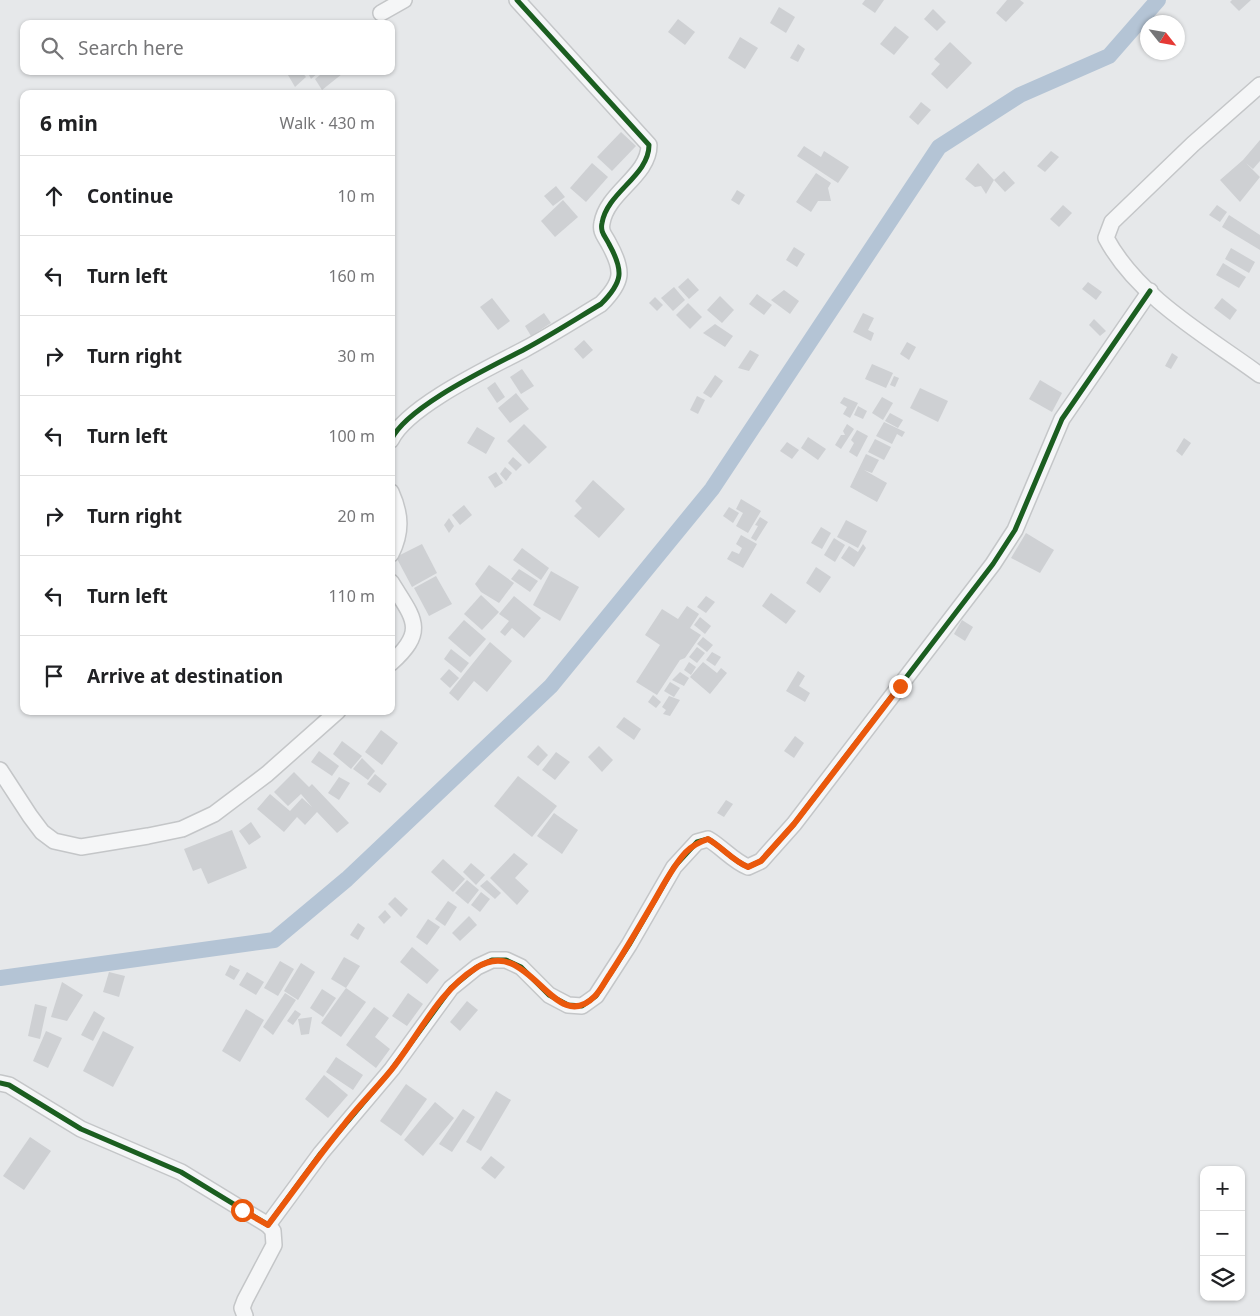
<!DOCTYPE html>
<html lang="en">
<head>
<meta charset="utf-8">
<style>
	:root { --surface:#fff; --page:#f2f2f2; --text:#202124; --muted:#757577; --line:#e0e0e0 }
	body { margin:0; font-family:"Noto Sans",sans-serif; background:var(--page); color:var(--text) }
	.controls { position:absolute; right:15px; bottom:15px; display:grid; overflow:hidden; border-radius:10px; box-shadow:0 1px 4px #0004 }
	.controls button { width:45px; height:45px; display:grid; place-items:center; padding:0; border:0; border-bottom:1px solid var(--line); background:var(--surface); color:var(--text); font:25px sans-serif }
	.compass { position:absolute; left:1140px; top:15px; width:45px; height:45px; border-radius:50%; background:var(--surface); box-shadow:0 1px 4px #0004; rotate:121deg }
	.stop { position:absolute; width:15px; height:15px; margin:-11px; border:4px solid #ea580c; border-radius:50%; background:#fff }
	.stop.end { background:#ea580c; border-color:#fff; box-shadow:0 1px 5px #0008 }
	.list { margin:0; padding:0; list-style:none }
	h2 { display:flex; justify-content:space-between; align-items:center; height:65px; margin:0; padding:0 20px; font-size:21px }
	h2 small { font-size:16px; font-weight:400; color:var(--muted) }
	.list li { display:grid; grid-template-columns:32px 1fr auto; gap:15px; align-items:center; box-sizing:border-box; height:80px; padding:0 20px; border-top:1px solid var(--line) }
	.list b { display:block; font-size:19px; white-space:nowrap }
	.list em { font-size:16px; font-style:normal; color:var(--muted) }
	.icon { flex:none; width:28px; height:28px; fill:none; stroke:currentColor; stroke-width:2; stroke-linecap:round; stroke-linejoin:round }
	.map { position:relative; flex:none; width:1260px; height:1316px; overflow:hidden }
	.search { position:absolute; background:var(--surface); box-shadow:0 1px 4px #0004; left:20px; top:20px; width:375px; height:55px; display:flex; align-items:center; gap:12px; box-sizing:border-box; padding:0 18px; border-radius:10px; color:var(--muted); font-size:19px }
	.panel { position:absolute; background:var(--surface); box-shadow:0 1px 4px #0004; left:20px; top:90px; width:375px; height:625px; border-radius:10px }
	.map>svg:first-child { display:block }
	.lines { fill:none; stroke-linecap:round; stroke-linejoin:round }
	.canal { stroke:#b4c4d5; stroke-width:16 }
	.building { fill:#ced0d3 }
	.minor-casing { stroke:#c4c6c8; stroke-width:18 }
	.minor { stroke:#f5f6f7; stroke-width:15 }
	.cycleway-casing { stroke:#f4f6f9; stroke-width:8 }
	.cycleway { stroke:#1b5e20; stroke-width:5 }
	.route { stroke:#ea580c; stroke-width:6 }
</style>
</head>
<body>
<div class="map">
<svg width="1260" height="1316" viewBox="0 0 1260 1316">
	<rect width="100%" height="100%" fill="#e6e8ea"/>
	<g class="lines">
		<!-- canal -->
		<path class="canal" d="M0 978 274 940 347 879 551 686 712 489 939 147 1020 95 1109 56 1158 0"/>
	</g>
	<!-- building -->
	<g class="building">
		<path d="M865 0H884L875 13 862 4Z"/>
		<path d="M1007 0H1020L1024 3 1006 22 996 13Z"/>
		<path d="M1232 0H1251L1239 11 1230 2Z"/>
		<path d="M779 7 795 17 786 33 770 23Z"/>
		<path d="M933 9 946 22 937 31 924 19Z"/>
		<path d="M678 19 695 32 685 45 668 32Z"/>
		<path d="M895 26 909 37 894 55 880 44Z"/>
		<path d="M740 37 758 48 745 69 728 58Z"/>
		<path d="M950 42 972 63 947 89 931 74 940 64 934 59Z"/>
		<path d="M798 44 805 49 798 62 790 58Z"/>
		<path d="M293 71H301L306 77 295 87 288 75Z"/>
		<path d="M307 71H320L311 79Z"/>
		<path d="M325 71H339L342 74 322 90 315 79Z"/>
		<path d="M921 102 931 110 918 125 909 117Z"/>
		<path d="M621 132 636 146 612 171 597 157Z"/>
		<path d="M1260 140V161L1253 169 1246 163 1260 177 1240 202 1220 180 1243 160Z"/>
		<path d="M804 146 821 157 824 151 849 167 838 183 797 156Z"/>
		<path d="M1051 151 1059 157 1045 172 1037 166Z"/>
		<path d="M592 163 608 177 586 202 570 188Z"/>
		<path d="M978 163 994 180 986 194 981 186 975 187 965 179Z"/>
		<path d="M1004 171 1015 183 1005 192 994 180Z"/>
		<path d="M816 173 831 183 828 188 831 201H818L811 212 796 202Z"/>
		<path d="M556 186 565 197 553 206 544 196Z"/>
		<path d="M737 190 745 195 739 205 731 200Z"/>
		<path d="M563 200 578 217 555 237 541 221Z"/>
		<path d="M1063 205 1072 213 1059 227 1050 219Z"/>
		<path d="M1217 205 1227 212 1220 222 1209 215Z"/>
		<path d="M1229 215 1260 235V250L1222 227Z"/>
		<path d="M794 247 805 254 797 267 786 260Z"/>
		<path d="M1231 248 1255 262 1249 273 1225 259Z"/>
		<path d="M1223 263 1246 277 1239 288 1216 275Z"/>
		<path d="M688 278 699 290 689 299 678 287Z"/>
		<path d="M1088 282 1102 292 1096 300 1082 289Z"/>
		<path d="M674 287 685 300 673 311 661 298Z"/>
		<path d="M784 290 799 301 790 314 771 300Z"/>
		<path d="M757 294 772 305 764 315 749 304Z"/>
		<path d="M720 296 734 310 722 323 707 310Z"/>
		<path d="M655 297 663 305 657 311 649 303Z"/>
		<path d="M492 298 510 321 498 330 480 307Z"/>
		<path d="M1222 298 1237 310 1230 320 1214 308Z"/>
		<path d="M688 303 702 317 690 329 676 315Z"/>
		<path d="M544 313 551 323 531 336 525 326Z"/>
		<path d="M863 313 874 318 868 330 874 333 871 341 853 332Z"/>
		<path d="M1094 319 1106 331 1100 336 1089 325Z"/>
		<path d="M715 324 733 336 725 347 703 333Z"/>
		<path d="M584 340 593 350 583 359 574 349Z"/>
		<path d="M907 342 916 347 909 360 900 354Z"/>
		<path d="M750 350 759 355 749 371 738 368Z"/>
		<path d="M1172 353 1178 357 1171 369 1165 366Z"/>
		<path d="M872 364 893 373 886 388 865 379Z"/>
		<path d="M522 369 534 386 521 394 510 377Z"/>
		<path d="M715 375 723 381 711 398 703 393Z"/>
		<path d="M894 376 899 378 895 387 890 385Z"/>
		<path d="M1040 380 1062 393 1052 412 1029 399Z"/>
		<path d="M495 382 505 397 497 403 487 388Z"/>
		<path d="M920 388 948 401 938 422 910 408Z"/>
		<path d="M516 393 529 409 510 423 498 408Z"/>
		<path d="M697 396 705 400 698 414 690 410Z"/>
		<path d="M844 397 858 403 850 418 843 414 847 407 840 403Z"/>
		<path d="M882 397 893 403 883 420 872 413Z"/>
		<path d="M858 406 867 411 863 419 854 415Z"/>
		<path d="M890 413 903 420 898 428 885 421Z"/>
		<path d="M884 422 905 432 902 437 897 434 892 444 876 436Z"/>
		<path d="M524 424 547 447 529 464 507 441Z"/>
		<path d="M847 424 854 429 841 449 835 445 841 435H845L843 431Z"/>
		<path d="M477 427 495 438 486 454 467 443Z"/>
		<path d="M857 430 868 436 857 457 849 452 854 443 851 440Z"/>
		<path d="M808 437 826 449 818 460 801 448Z"/>
		<path d="M1184 438 1191 443 1182 456 1176 451Z"/>
		<path d="M875 439 891 447 884 460 868 452Z"/>
		<path d="M787 442 799 450 792 459 780 451Z"/>
		<path d="M866 454 879 460 872 473 864 470 887 483 877 502 850 487Z"/>
		<path d="M513 457 522 465 516 471 508 463Z"/>
		<path d="M505 467 512 473 506 481 500 474Z"/>
		<path d="M496 472 503 483 495 488 488 477Z"/>
		<path d="M593 480 625 509 599 538 574 516 582 508 575 501Z"/>
		<path d="M741 499 761 511 748 533 736 526 743 513 736 509Z"/>
		<path d="M464 505 472 515 460 525 452 515Z"/>
		<path d="M729 507 739 513 733 523 723 516Z"/>
		<path d="M760 517 768 522 756 541 751 538 758 526 755 525Z"/>
		<path d="M449 518 454 526 449 533 444 525Z"/>
		<path d="M846 520 867 531 858 548 837 537Z"/>
		<path d="M821 527 831 533 822 549 811 543Z"/>
		<path d="M1026 533 1054 550 1040 573 1011 558Z"/>
		<path d="M741 535 757 544 743 568 727 559 732 551 739 554 742 548 736 544Z"/>
		<path d="M834 538 845 545 835 562 824 555Z"/>
		<path d="M422 544 437 573 412 587 396 557Z"/>
		<path d="M863 544 866 548 854 567 841 558 849 546 858 552Z"/>
		<path d="M522 548 549 568 541 580 513 560Z"/>
		<path d="M489 565 514 583 499 603 481 592 475 584Z"/>
		<path d="M816 567 831 577 820 593 806 583Z"/>
		<path d="M519 569 538 581 530 592 511 579Z"/>
		<path d="M551 571 579 587 560 621 533 605Z"/>
		<path d="M436 576 452 604 429 616 414 588Z"/>
		<path d="M771 593 796 611 786 624 762 606Z"/>
		<path d="M481 595 499 612 482 630 464 614Z"/>
		<path d="M514 596 541 618 524 638 512 628 505 636 500 632 509 621 499 614Z"/>
		<path d="M706 596 715 602 706 613 697 607Z"/>
		<path d="M687 606 699 614 690 628 701 635 685 658 680 660 657 695 636 682 660 645 645 635 662 609 678 619Z"/>
		<path d="M700 617 711 626 705 634 694 625Z"/>
		<path d="M464 620 486 639 470 657 448 638Z"/>
		<path d="M962 620 973 627 965 641 954 634Z"/>
		<path d="M703 637 713 645 707 652 697 644Z"/>
		<path d="M490 642 512 661 487 692 474 681 458 701 449 693Z"/>
		<path d="M697 647 705 653 697 663 689 657Z"/>
		<path d="M451 649 469 663 461 673 444 659Z"/>
		<path d="M712 652 721 657 715 666 706 660Z"/>
		<path d="M689 662 696 667 691 675 684 670Z"/>
		<path d="M703 662 717 673 721 668 727 673 710 694 690 677Z"/>
		<path d="M449 669 459 678 450 688 440 679Z"/>
		<path d="M798 671 805 676 799 686 810 693 805 702 786 691Z"/>
		<path d="M680 672 689 678 684 686 672 680Z"/>
		<path d="M670 682 680 688 674 697 664 691Z"/>
		<path d="M653 695 661 702 656 708 648 702Z"/>
		<path d="M669 696 680 700 670 716 663 714 666 710 662 707Z"/>
		<path d="M624 717 641 729 634 740 616 727Z"/>
		<path d="M381 730 398 743 382 765 365 752Z"/>
		<path d="M795 736 804 743 794 758 784 751Z"/>
		<path d="M342 741 362 756 351 769 333 754Z"/>
		<path d="M538 745 548 755 538 766 527 757Z"/>
		<path d="M599 746 613 760 602 772 588 757Z"/>
		<path d="M319 751 339 766 332 776 311 762Z"/>
		<path d="M556 752 570 762 555 780 542 770Z"/>
		<path d="M362 758 375 771 368 780 353 769Z"/>
		<path d="M294 772 309 787 312 784 349 823 337 833 317 812 305 825 297 817 284 832 257 809 270 794 290 811 302 798 312 807 301 794 288 806 274 792Z"/>
		<path d="M375 774 387 784 380 793 367 784Z"/>
		<path d="M518 776 557 806 532 837 494 806Z"/>
		<path d="M339 777 350 783 339 800 328 793Z"/>
		<path d="M726 800 733 804 724 817 717 813Z"/>
		<path d="M554 813 578 830 562 854 537 836Z"/>
		<path d="M251 822 261 837 249 845 239 831Z"/>
		<path d="M232 830 247 868 208 884 201 868 193 871 184 849Z"/>
		<path d="M514 853 528 864 515 878 529 891 517 905 490 878Z"/>
		<path d="M443 859 465 879 453 892 431 872Z"/>
		<path d="M471 863 485 875 476 885 463 872Z"/>
		<path d="M467 880 479 890 468 904 455 893Z"/>
		<path d="M487 880 501 893 495 899 480 886Z"/>
		<path d="M481 892 490 899 480 912 471 905Z"/>
		<path d="M395 897 408 909 401 917 388 904Z"/>
		<path d="M448 901 457 907 445 926 435 919Z"/>
		<path d="M385 910 391 917 384 924 378 917Z"/>
		<path d="M469 916 477 925 460 941 452 933Z"/>
		<path d="M428 919 440 927 427 945 416 937Z"/>
		<path d="M358 923 365 928 358 940 350 935Z"/>
		<path d="M412 947 439 970 427 984 400 962Z"/>
		<path d="M344 957 360 966 346 988 331 979Z"/>
		<path d="M280 961 294 969 278 996 264 988Z"/>
		<path d="M301 963 315 972 298 1000 284 991Z"/>
		<path d="M230 965 240 970 234 980 225 975Z"/>
		<path d="M109 972 125 976 119 997 103 992Z"/>
		<path d="M247 972 264 982 256 995 239 985Z"/>
		<path d="M62 982 83 995 67 1021 51 1017Z"/>
		<path d="M346 988 366 1002 341 1037 321 1023Z"/>
		<path d="M322 989 336 998 323 1017 310 1008Z"/>
		<path d="M285 993 296 1000 273 1035 263 1027Z"/>
		<path d="M408 993 423 1004 407 1026 392 1016Z"/>
		<path d="M467 1001 478 1010 460 1031 450 1022Z"/>
		<path d="M35 1004 47 1007 40 1039 28 1036Z"/>
		<path d="M374 1007 389 1018 375 1037 390 1049 376 1068 346 1045Z"/>
		<path d="M246 1009 264 1020 240 1062 222 1051Z"/>
		<path d="M295 1010 301 1014 293 1025 287 1021Z"/>
		<path d="M94 1011 105 1018 93 1041 81 1035Z"/>
		<path d="M312 1017 309 1034 301 1035 298 1019Z"/>
		<path d="M46 1031 62 1038 48 1068 33 1061Z"/>
		<path d="M103 1031 134 1047 113 1087 83 1071Z"/>
		<path d="M336 1057 363 1075 353 1090 326 1072Z"/>
		<path d="M324 1075 348 1095 328 1118 305 1099Z"/>
		<path d="M406 1084 427 1099 401 1136 380 1121Z"/>
		<path d="M496 1091 511 1100 481 1151 466 1142Z"/>
		<path d="M435 1102 454 1118 423 1156 404 1140Z"/>
		<path d="M463 1109 475 1117 452 1152 439 1144Z"/>
		<path d="M30 1137 51 1151 24 1190 3 1176Z"/>
		<path d="M491 1156 505 1167 495 1179 481 1168Z"/>
	</g>
	<g class="lines">
		<!-- minor casing -->
		<g class="minor-casing">
			<g id="minor">
				<path d="M381 13 404 0"/>
				<path d="M1260 85 1193 144 1112 222 1106 238C1138 298 1207 336 1260 375"/>
				<path d="M391 440C407 406 491 367 525 349 551 335 576 319 601 304 623 282 624 271 609 244 605 236 600 232 602 223 607 192 649 176 649 145L517 0"/>
				<path d="M391 492C401 514 402 532 391 554"/>
				<path d="M391 582C413 618 428 630 391 663"/>
				<path d="M0 770 30 816 42 832 54 841 81 847 148 836 182 829 214 814 267 774 338 711"/>
				<path d="M0 1083 9 1085 81 1129 181 1172 268 1225 321 1153 392 1069 451 988 477 967 492 960H506L521 967 549 995 568 1005 582 1006 596 996 629 945 674 867 697 842 708 839C722 847 733 861 748 867L761 861 794 824 993 564 1015 530 1062 419 1150 291"/>
				<path d="M245 1316 242 1308 245 1300 274 1245 273 1231 268 1225"/>
			</g>
		</g>
		<!-- minor -->
		<use href="#minor" class="minor"/>
		<!-- cycleway casing -->
		<g class="cycleway-casing">
			<g id="cycleway">
				<path d="M391 440C407 406 491 367 525 349 551 335 576 319 601 304 623 282 624 271 609 244 605 236 600 232 602 223 607 192 649 176 649 145L517 0"/>
				<path d="M0 1083 9 1085 81 1129 181 1172 268 1225 321 1153 392 1069 451 988 477 967 492 960H506L521 967 549 995 568 1005 582 1006 596 996 629 945 674 867 697 842 708 839C722 847 733 861 748 867L761 861 794 824 993 564 1015 530 1062 419 1150 291"/>
			</g>
		</g>
		<!-- cycleway -->
		<use href="#cycleway" class="cycleway"/>
	</g>
	<g class="lines">
		<!-- route -->
		<path class="route" d="M242 1210 268 1225C293 1192 317 1158 343 1126 358 1106 377 1088 392 1069 419 1035 439 991 476 968 530 933 553 1039 595 996 601 990 605 981 610 974 625 951 639 927 653 903 663 886 672 867 686 852 692 846 699 842 708 839 722 847 733 861 748 867L761 861 794 824 900 686"/>
	</g>
</svg>
<div class="controls">
<button>+</button>
<button>−</button>
<button><svg class="icon" aria-label="layers" viewBox="0 0 24 24"><path d="M12 4l9 5-9 5-9-5zM3 14l9 5 9-5"/></svg></button>
</div>
<svg class="compass" viewBox="-18 -18 36 36"><path d="M0-13l5 13h-10z" fill="#e53935"/><path d="M0 13l5-13h-10z" fill="#757577"/></svg>
<div class="stop" style="left:242px;top:1210px"></div>
<div class="stop end" style="left:900px;top:686px"></div>
<div class="search"><svg class="icon" aria-label="search" viewBox="0 0 24 24"><circle cx="10" cy="10" r="6"/><path d="M15 15l6 6"/></svg>Search here</div>
<section class="panel">
<h2>6 min<small>Walk · 430 m</small></h2>
<ul class="list">
<li><svg class="icon" aria-label="ahead" viewBox="0 0 24 24"><path d="M12 20V5M6 11l6-6 6 6"/></svg><div><b>Continue</b></div><em>10 m</em></li>
<li><svg class="icon" aria-label="left" viewBox="0 0 24 24"><path d="M17 20v-9H6M10 6l-5 5 5 5"/></svg><div><b>Turn left</b></div><em>160 m</em></li>
<li><svg class="icon" aria-label="right" viewBox="0 0 24 24"><path d="M7 20v-9h11M14 6l5 5-5 5"/></svg><div><b>Turn right</b></div><em>30 m</em></li>
<li><svg class="icon" aria-label="left" viewBox="0 0 24 24"><path d="M17 20v-9H6M10 6l-5 5 5 5"/></svg><div><b>Turn left</b></div><em>100 m</em></li>
<li><svg class="icon" aria-label="right" viewBox="0 0 24 24"><path d="M7 20v-9h11M14 6l5 5-5 5"/></svg><div><b>Turn right</b></div><em>20 m</em></li>
<li><svg class="icon" aria-label="left" viewBox="0 0 24 24"><path d="M17 20v-9H6M10 6l-5 5 5 5"/></svg><div><b>Turn left</b></div><em>110 m</em></li>
<li><svg class="icon" aria-label="arrive" viewBox="0 0 24 24"><path d="M6 21V4h12l-3 4 3 4H6"/></svg><div><b>Arrive at destination</b></div></li>
</ul>
</section>
</div>
</body>
</html>
